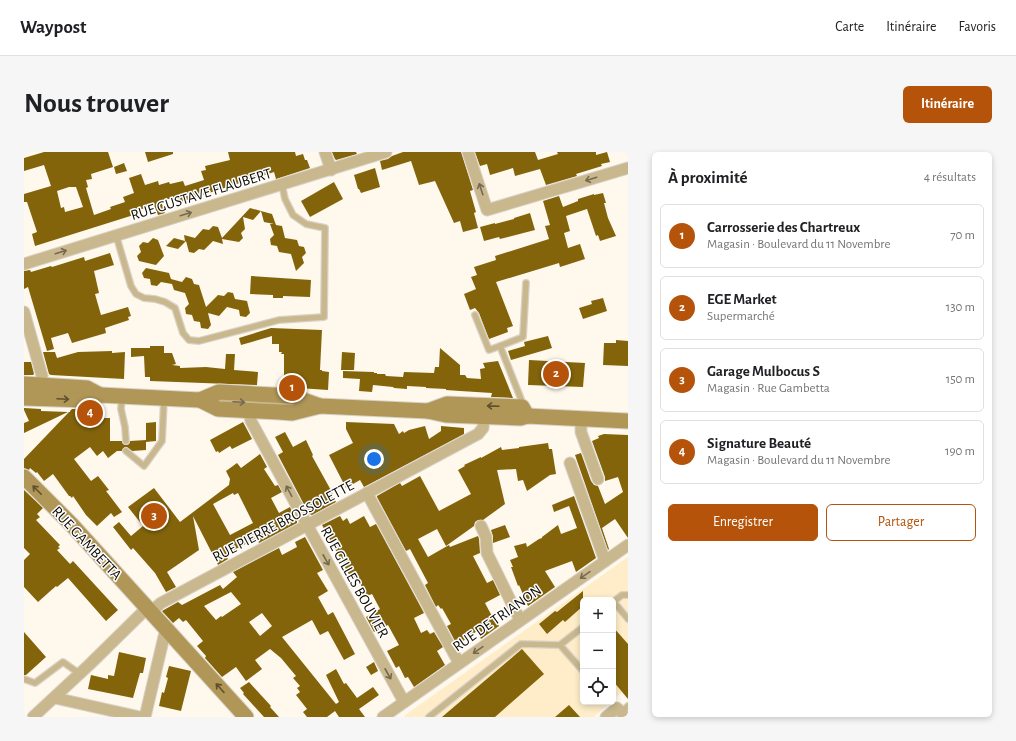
<!DOCTYPE html>
<html lang="fr">
<head>
<meta charset="utf-8">
<style>
	:root { --surface:#fff; --page:#f6f6f6; --text:#202124; --muted:#757577; --line:#e0e0e0; --accent:#b45309 }
	body { margin:0; font-family:"Alegreya Sans",sans-serif; background:var(--page); color:var(--text) }
	.controls { position:absolute; right:12px; bottom:12px; display:grid; overflow:hidden; border-radius:6px; box-shadow:0 2px 6px #0003 }
	.controls button { width:36px; height:36px; display:grid; place-items:center; padding:0; border:0; border-bottom:1px solid var(--line); background:var(--surface); color:var(--text); font:20px sans-serif }
	.you { position:absolute; left:350px; top:307px; width:14px; height:14px; margin:-10px; border:3px solid #fff; border-radius:50%; background:#1a73e8; box-shadow:0 0 0 6px #1a73e833 }
	.badge { display:grid; place-items:center; width:26px; height:26px; border-radius:50%; background:var(--accent); color:#fff; font-size:13px; font-weight:700 }
	.pin { position:absolute; translate:-50% -50%; border:2px solid #fff; box-shadow:0 1px 4px #0006 }
	.list { margin:0; padding:0; list-style:none }
	h2 { display:flex; justify-content:space-between; align-items:center; height:52px; margin:0; padding:0 16px; font-size:17px }
	h2 small { font-size:13px; font-weight:400; color:var(--muted) }
	.list li { display:grid; grid-template-columns:26px 1fr auto; gap:12px; align-items:center; box-sizing:border-box; height:64px; margin:0 8px 8px; padding:0 8px; border:1px solid var(--line); border-radius:6px }
	.list b { display:block; font-size:15px; white-space:nowrap }
	.list p { margin:0; font-size:13px; white-space:nowrap; color:var(--muted) }
	.list em { font-size:13px; font-style:normal; color:var(--muted) }
	.actions { display:flex; gap:8px; padding:12px 16px }
	.actions a { flex:1; padding:9px 0; border:1px solid var(--accent); border-radius:6px; text-align:center; font-size:14px; color:var(--accent) }
	.actions .main { background:var(--accent); color:#fff }
	.icon { flex:none; width:22px; height:22px; fill:none; stroke:currentColor; stroke-width:2; stroke-linecap:round; stroke-linejoin:round }
	.map { position:relative; flex:none; width:604px; height:565px; overflow:hidden; border-radius:6px }
	header { display:flex; align-items:center; gap:24px; box-sizing:border-box; height:56px; padding:0 20px; background:var(--surface); border-bottom:1px solid var(--line) }
	header strong { font-size:19px }
	nav { display:flex; gap:22px; margin-inline-start:auto; font-size:14px }
	.intro { display:flex; align-items:center; justify-content:space-between; box-sizing:border-box; height:96px; padding:0 24px }
	h1 { margin:0; font-size:28px }
	.button { padding:10px 18px; border-radius:6px; background:var(--accent); color:#fff; font-size:14px; font-weight:700 }
	main { display:flex; gap:24px; padding:0 24px }
	aside { flex:1; background:var(--surface); border-radius:6px; box-shadow:0 2px 6px #0003 }
	.map>svg:first-child { display:block }
	.built { fill:#feedc8 }
	.building { fill:#83640b; fill-rule:evenodd }
	.lines { fill:none; stroke-linecap:round; stroke-linejoin:round }
	.lane-casing { stroke:#d8d2c8; stroke-width:8 }
	.street-casing { stroke:#d8d2c8; stroke-width:13 }
	.secondary-casing { stroke:#d8d2c8; stroke-width:17 }
	.lane { stroke:#c9b78e; stroke-width:5.5 }
	.street { stroke:#c9b78e; stroke-width:11 }
	.secondary { stroke:#b09657; stroke-width:15 }
	.oneway { stroke:#756a4f }
	.oneway2 { stroke:#60502d }
	.labels { text-anchor:middle; stroke-width:3; stroke-linejoin:round; paint-order:stroke }
	.street-label { font-size:15px; fill:#0f0b03; stroke:#fff }
</style>
</head>
<body>
<header>
<strong>Waypost</strong>
<nav><a>Carte</a><a>Itinéraire</a><a>Favoris</a></nav>
</header>
<div class="intro"><h1>Nous trouver</h1><a class="button">Itinéraire</a></div>
<main>
<div class="map">
<svg width="604" height="565" viewBox="0 0 604 565">
	<rect width="100%" height="100%" fill="#fef8ed"/>
	<!-- built -->
	<path class="built" d="M604 405V547L598 540 589 548V448H559V550H587L570 565H381L380 564Z"/>
	<!-- building -->
	<g class="building">
		<path d="M20 0H84L89 15 67 22 68 27 62 28 64 35 62 36 70 63 87 57 86 55 101 50 99 45 110 41 105 26 117 22 121 33 134 29 135 33 145 30 146 32 159 29 161 34 180 28 177 19 182 18 181 14 206 8 204 0H271L272 4 279 2 281 8H283L286 16 252 27 250 20 154 51 152 45 137 49 141 61 134 63 130 53 115 58 116 61 11 94 8 82 13 80 3 50H0V42L27 34 20 13 0 19V6ZM45 35H52L59 55 41 60 40 55 37 56 33 39Z"/>
		<path d="M121 0H149V2L124 10Z"/>
		<path d="M308 0H332L333 2 312 8 311 7Z"/>
		<path d="M379 0H437L449 38 446 39 452 60 450 61 454 76 439 80 436 69 430 71 411 29 395 33 387 9 358 18 356 9 364 7 368 4Z"/>
		<path d="M451 0H511L514 8 534 2 533 0H572V3L583 0 586 10 577 12 578 14 552 22 553 24 522 33 516 17 491 24 489 16 466 23 463 12 456 14Z"/>
		<path d="M100 11 103 19 92 22 90 15Z"/>
		<path d="M351 16 356 35 337 41 335 37H334L330 23Z"/>
		<path d="M310 30 319 47 286 65 277 49Z"/>
		<path d="M579 41 582 51H580L584 66 592 84 576 89 574 83 572 84 563 57 542 64 546 79 540 81 544 96 556 92 561 107 536 115 535 111 472 130 489 174 483 176 484 180 465 187 455 161 451 156 446 158 440 142 452 137 447 125 453 123 450 115 472 108 471 104 525 87 521 74 526 73 519 49 535 44 539 55 554 49V47L570 42V43Z"/>
		<path d="M226 56 237 59 229 68 219 65 221 77 217 81 219 86 215 90 198 87 199 92 189 89 180 98 175 97 170 101 165 100 162 89 154 97 142 94 150 86 161 89 160 83 171 86 179 77 185 78 189 74 194 75 198 86Z"/>
		<path d="M237 59 248 62 252 73 258 74 261 86 273 88 275 94 280 95 282 101 278 105 280 111 272 119 267 102 255 100 253 94 247 93 246 87 250 83 246 72H250L240 70Z"/>
		<path d="M506 61 511 78 476 87 475 85 460 89 456 75 471 71V72L490 67V66Z"/>
		<path d="M129 86 134 88 140 104 132 113 115 109 113 104 117 100 115 94 119 90 124 91Z"/>
		<path d="M86 101 90 113 70 119 75 141 71 142 77 163 104 155 107 164 104 165 105 168 81 176 82 181 48 191 44 181 27 186 30 197 23 199 4 135 0 137V119L6 118 7 120 27 114 28 115 60 105 61 109Z"/>
		<path d="M122 116 145 121 147 127 158 130 162 125 168 127 170 132 175 133 182 155 194 143 200 144 204 140 209 141 211 147 223 149 226 161 222 165 216 164 215 158 203 155 195 164 184 161 187 173 184 177 177 176 176 170 170 169 168 163 162 162 161 156 165 152 161 141 150 138 148 132 137 130 133 134 127 133 126 127 120 126 118 121Z"/>
		<path d="M227 124 287 128 286 145 259 144V146H249V143L226 142Z"/>
		<path d="M579 146 583 159 559 167 555 156 568 152 567 149Z"/>
		<path d="M247 176 298 178 296 218H298V219L305 220 304 238 260 235V202H257L258 200H255V192H248V184L217 193 215 186Z"/>
		<path d="M524 184 528 196 487 208 484 199 501 194 500 190Z"/>
		<path d="M592 188 604 189V214L579 213 580 191H592Z"/>
		<path d="M126 194H140V201H148L152 212 148 213 156 214V216L182 215 201 217 202 202H211L210 218 234 220 233 233 126 229V225H121L120 204 107 205V196H126Z"/>
		<path d="M416 196 436 213V223H441L443 226 457 227 456 217 461 216 459 211 474 209 489 246 467 245 468 241 436 239 422 238V237L402 236V235L383 234V237L370 236 369 235 349 233 348 240 335 239 336 227 319 226V219L350 220V221H353V222H361L362 224 379 225 380 220 410 221 411 215H415Z"/>
		<path d="M88 199V201L101 200 100 227 27 223 25 222 19 200H31L33 206 54 200Z"/>
		<path d="M318 200 331 201 330 218H317Z"/>
		<path d="M505 208 561 211 559 235 504 233Z"/>
		<path d="M0 210H7L10 222 9 223H0Z"/>
		<path d="M0 256 17 257V259L44 260 0 281V271L5 269 0 258Z"/>
		<path d="M48 257H73V266H86V289H98L99 292 102 293 105 292 106 289 122 288V271L132 270V289L122 290V298L108 299 104 296 101 295 99 297 98 299H93L84 306 79 299 73 304 66 295 50 307 67 329 74 324 85 338 82 339 98 360 90 365 87 361 73 374 62 363 49 344 48 346 46 344H45L29 322 20 329 13 320 12 321 6 316 5 318 0 316V307L45 260H46V259Z"/>
		<path d="M219 270 228 287 208 297 206 294 195 301 194 299 192 300 186 288Z"/>
		<path d="M322 270 370 272 375 282 379 279 380 281 385 278 401 274 405 287 417 279V274L440 276V282L340 335 336 328 322 336 305 303 329 291 322 277Z"/>
		<path d="M261 280 269 295 282 288 289 303 288 304 309 342 308 343 312 350 288 363 285 362 254 303 259 300 251 285Z"/>
		<path d="M580 282 604 283V386L591 367 578 376 585 397 584 398 551 303 557 301 567 329 570 333 574 334 581 352 599 340 594 325 581 329V325L568 289 575 286 574 284Z"/>
		<path d="M524 291 525 297H528L532 322 526 323 503 339 499 328 494 329 492 317 473 318 481 352 459 368H454L451 370 450 374 422 394 413 377 394 387 404 405 425 393 426 395 454 384 455 387 456 401 449 404 463 431 469 428 476 443 461 451 470 468 472 467 475 474 457 487 453 479 435 492 432 488 431 489 423 474 427 472 418 456 417 457 414 453 412 455 401 433 404 431 386 397 382 399 353 345V344L376 331 378 334 396 324 415 359 447 342 434 318 441 314 440 313 457 305V306L477 295 478 298 495 296V295Z"/>
		<path d="M236 302 243 315 240 317 251 334 254 333 258 340 247 346 255 361 266 355 273 369V371L235 391 233 386 212 397 201 403 204 407 194 413 169 364 175 398 143 420 152 435 142 440 131 421 109 396 107 398 89 375 95 370 107 384 119 374 104 355 130 336 156 370 205 333 206 327 202 319 213 311 217 316ZM209 341 210 343 214 341 229 371 206 383 189 352Z"/>
		<path d="M0 338 19 356 13 362 16 365 12 368 36 393 34 395 36 396 33 398 46 412 49 409 94 458 82 469 44 426 33 435 32 434 14 450 0 435V408L6 402 0 396Z"/>
		<path d="M550 344 572 406 552 420 548 409 521 419 531 435 504 454 495 433 494 434 487 415H489L486 408 494 405 490 394 502 391 503 395 515 387 518 386V385L534 373 537 382 553 376 545 354 530 360 528 353Z"/>
		<path d="M316 364 319 369 323 366 326 372 340 364 346 375 352 372 400 461 390 466 397 481 403 478 406 482 410 480 419 495 413 499 421 513 390 535 384 525 381 526 375 514 372 516 363 499 375 493 364 473 350 480 342 465 356 457 348 442 343 444 333 426 328 428 298 373Z"/>
		<path d="M481 373 486 385 469 391V384L467 378Z"/>
		<path d="M281 385 299 418 293 421 304 439 294 445 304 463 309 460 331 502 320 508 304 479 296 483 288 468 258 485 312 552 315 550 302 523 312 517 320 532 322 531 333 546 349 535 355 543 335 557 341 565H315L311 559 303 565H283L279 560 283 557 272 543 276 540 273 536 276 534 269 526 272 524 257 506 246 497 231 508 238 517 222 529 212 515 198 525 181 506 182 504 173 494 179 489 162 468 159 470 155 466 149 471 138 459 154 450 158 453 196 433 199 437 213 425 209 420 255 396 258 403 273 395 271 390ZM207 440 217 452 198 465 197 464 192 468 180 454ZM238 461 248 474 236 484 225 470Z"/>
		<path d="M559 439V454L541 470 539 468 523 482 515 472 531 459 533 460Z"/>
		<path d="M589 475 604 492V547L589 529Z"/>
		<path d="M0 480 22 505 2 523H0Z"/>
		<path d="M498 497 520 522 471 565H418Z"/>
		<path d="M95 500 122 506 119 521H116L109 546 64 537 67 523 84 527V523L90 524Z"/>
		<path d="M350 510 354 519 347 523 342 515Z"/>
		<path d="M145 514 167 519 157 559 135 554 138 540 140 541 144 526 142 525Z"/>
		<path d="M225 530 247 554 246 555 255 565H240L219 542 220 541 216 536Z"/>
		<path d="M545 553 556 565H531Z"/>
	</g>
	<g class="lines">
		<!-- lane casing -->
		<g class="lane-casing">
			<g id="lane">
				<path d="M92 83 107 134 112 142 120 146 131 147 141 150 151 156 159 181 165 188 175 189 255 168 300 165 301 76 282 72 269 63 261 47 258 33"/>
				<path d="M451 163 465 198 476 194"/>
				<path d="M98 244 97 257 101 275 102 289"/>
				<path d="M186 248 276 253"/>
				<path d="M498 254V250L495 242 476 194 499 185 502 131"/>
				<path d="M102 299 120 314 138 289 140 247"/>
				<path d="M589 450 598 443H604"/>
				<path d="M590 450 604 467"/>
				<path d="M536 493 559 519"/>
				<path d="M0 527 11 531 39 510 56 522"/>
				<path d="M597 560 604 554"/>
				<path d="M405 565 497 492 536 493 559 475"/>
			</g>
		</g>
		<!-- street casing -->
		<g class="street-casing">
			<g id="street">
				<path d="M301 0 307 18"/>
				<path d="M444 0 463 58 604 16"/>
				<path d="M0 112 362 0"/>
				<path d="M0 160 18 224 17 233"/>
				<path d="M226 259V265L227 269 287 380 380 550"/>
				<path d="M557 266V280L574 327"/>
				<path d="M546 311 581 409"/>
				<path d="M343 341 435 511"/>
				<path d="M457 374 462 385 463 401 496 468"/>
				<path d="M31 546 116 565"/>
				<path d="M9 565 65 513 120 459 131 456 137 451 454 282 459 276 460 264"/>
				<path d="M121 565 142 476"/>
				<path d="M359 565 604 393"/>
				<path d="M582 565 593 556 602 565"/>
			</g>
		</g>
		<!-- secondary casing -->
		<g class="secondary-casing">
			<g id="secondary">
				<path d="M0 232 63 236 76 243"/>
				<path d="M0 246 62 248 76 243 176 248 194 257 255 260 268 261 296 254"/>
				<path d="M176 248 195 240 268 244 296 254 404 259 422 263 497 266 503 264 604 269"/>
				<path d="M404 259 423 252 498 255 503 264"/>
				<path d="M0 325 48 373 222 565"/>
			</g>
		</g>
		<!-- lane -->
		<use href="#lane" class="lane"/>
		<!-- street -->
		<use href="#street" class="street"/>
		<!-- secondary -->
		<use href="#secondary" class="secondary"/>
	</g>
	<!-- one-way arrows -->
	<defs><path id="oneway-shaft" d="M-6 0H5M1.5-3L5.5 0L1.5 3" fill="none" stroke-width="1.6" stroke-linecap="round" stroke-linejoin="round"/></defs>
	<g class="oneway">
		<use href="#oneway-shaft" transform="translate(567 27) rotate(163)"/>
		<use href="#oneway-shaft" transform="translate(457 37) rotate(-108)"/>
		<use href="#oneway-shaft" transform="translate(162 62) rotate(-17)"/>
		<use href="#oneway-shaft" transform="translate(37 100) rotate(-17)"/>
		<use href="#oneway-shaft" transform="translate(215 250) rotate(3)"/>
		<use href="#oneway-shaft" transform="translate(265 339) rotate(-118)"/>
		<use href="#oneway-shaft" transform="translate(302 408) rotate(61)"/>
		<use href="#oneway-shaft" transform="translate(561 423) rotate(145)"/>
		<use href="#oneway-shaft" transform="translate(454 498) rotate(145)"/>
		<use href="#oneway-shaft" transform="translate(364 522) rotate(61)"/>
	</g>
	<g class="oneway2">
		<use href="#oneway-shaft" transform="translate(39 247) rotate(3)"/>
		<use href="#oneway-shaft" transform="translate(469 254) rotate(-178)"/>
		<use href="#oneway-shaft" transform="translate(13 338) rotate(-135)"/>
		<use href="#oneway-shaft" transform="translate(196 536) rotate(-132)"/>
	</g>
	<g class="labels">
		<!-- street labels -->
		<g class="street-label">
			<text transform="translate(177 42) rotate(-17)" y="5">RUE GUSTAVE FLAUBERT</text>
			<text transform="translate(259 369) rotate(-28)" y="5">RUE PIERRE BROSSOLETTE</text>
			<text transform="translate(63 391) rotate(47)" y="5">RUE GAMBETTA</text>
			<text transform="translate(331 430) rotate(61)" y="5">RUE GILLES BOUVIER</text>
			<text transform="translate(473 466) rotate(-35)" y="5">RUE DE TRIANON</text>
		</g>
	</g>
</svg>
<div class="controls">
<button>+</button>
<button>−</button>
<button><svg class="icon" aria-label="locate" viewBox="0 0 24 24"><circle cx="12" cy="12" r="6"/><path d="M12 2v4M12 18v4M2 12h4M18 12h4"/></svg></button>
</div>
<div class="you"></div>
<div class="pin badge" style="left:268px;top:236px">1</div>
<div class="pin badge" style="left:532px;top:222px">2</div>
<div class="pin badge" style="left:130px;top:364px">3</div>
<div class="pin badge" style="left:66px;top:261px">4</div>
</div>
<aside>
<h2>À proximité<small>4 résultats</small></h2>
<ul class="list">
<li><span class="badge">1</span><div><b>Carrosserie des Chartreux</b><p>Magasin · Boulevard du 11 Novembre</p></div><em>70 m</em></li>
<li><span class="badge">2</span><div><b>EGE Market</b><p>Supermarché</p></div><em>130 m</em></li>
<li><span class="badge">3</span><div><b>Garage Mulbocus S</b><p>Magasin · Rue Gambetta</p></div><em>150 m</em></li>
<li><span class="badge">4</span><div><b>Signature Beauté</b><p>Magasin · Boulevard du 11 Novembre</p></div><em>190 m</em></li>
</ul>
<div class="actions"><a class="main">Enregistrer</a><a>Partager</a></div>
</aside>
</main>
</body>
</html>
